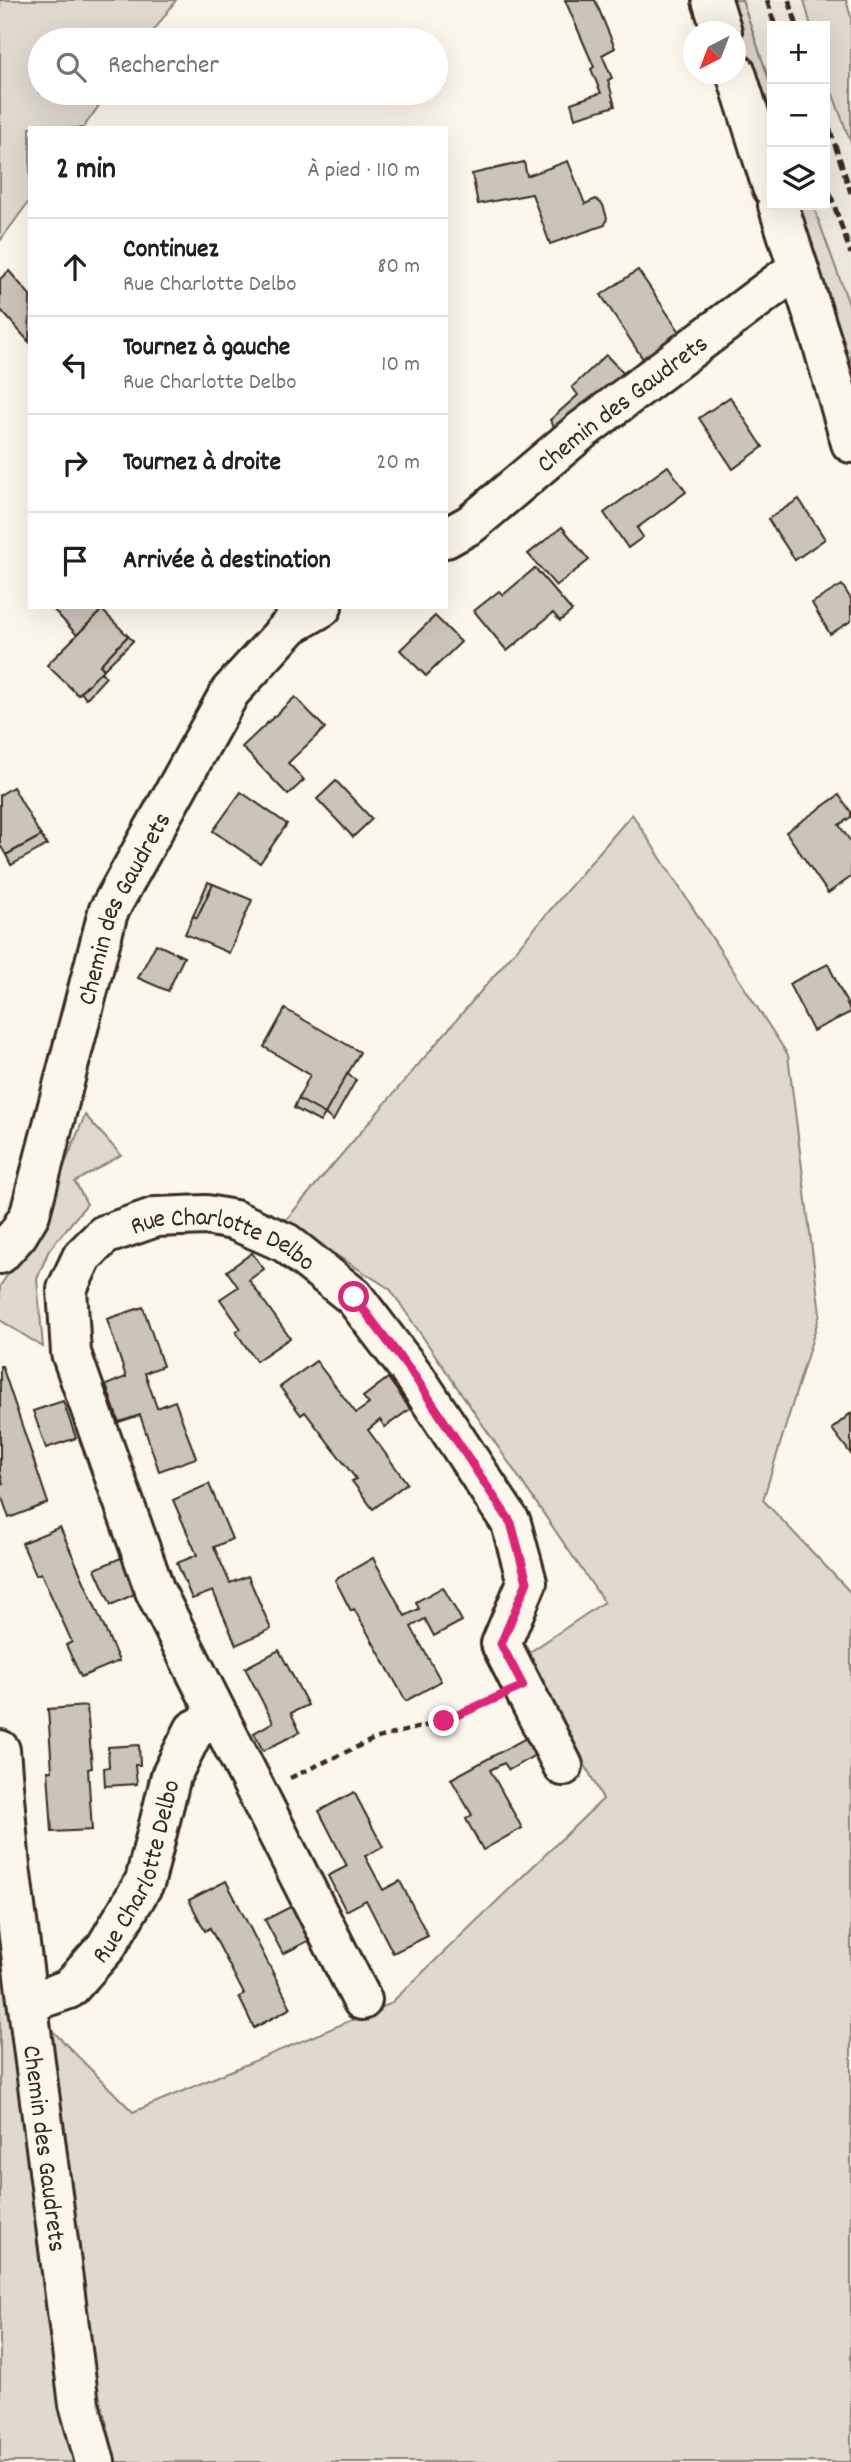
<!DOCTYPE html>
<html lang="fr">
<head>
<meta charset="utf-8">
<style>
	:root { --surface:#fff; --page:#f2f2f2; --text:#202124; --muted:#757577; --line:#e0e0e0 }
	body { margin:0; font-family:Dekko,sans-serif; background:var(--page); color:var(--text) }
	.controls { position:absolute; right:21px; top:21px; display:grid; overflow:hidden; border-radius:0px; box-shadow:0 7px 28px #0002 }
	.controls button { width:63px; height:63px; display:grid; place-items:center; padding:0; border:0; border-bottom:2px solid var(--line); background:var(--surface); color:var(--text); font:35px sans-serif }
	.compass { position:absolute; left:683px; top:21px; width:63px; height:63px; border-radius:50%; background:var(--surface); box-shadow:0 7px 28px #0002; rotate:222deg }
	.stop { position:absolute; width:21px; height:21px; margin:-16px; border:5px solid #db2777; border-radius:50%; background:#fff }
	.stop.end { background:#db2777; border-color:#fff; box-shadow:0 2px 7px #0008 }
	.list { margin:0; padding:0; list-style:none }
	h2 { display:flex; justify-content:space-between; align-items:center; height:91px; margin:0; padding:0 28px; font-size:30px }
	h2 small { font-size:23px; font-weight:400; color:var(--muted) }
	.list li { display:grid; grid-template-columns:46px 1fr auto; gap:21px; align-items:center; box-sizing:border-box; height:98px; padding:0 28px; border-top:2px solid var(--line) }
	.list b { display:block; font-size:26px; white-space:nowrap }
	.list p { margin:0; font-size:23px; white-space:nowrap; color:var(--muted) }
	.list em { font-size:23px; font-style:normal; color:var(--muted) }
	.icon { flex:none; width:38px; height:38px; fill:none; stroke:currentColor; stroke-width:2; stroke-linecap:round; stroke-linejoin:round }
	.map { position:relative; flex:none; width:851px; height:2462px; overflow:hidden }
	.search { position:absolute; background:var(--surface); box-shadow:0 7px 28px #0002; left:28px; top:28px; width:420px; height:77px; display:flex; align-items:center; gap:18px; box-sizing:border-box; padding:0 24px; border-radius:38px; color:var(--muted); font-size:26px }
	.panel { position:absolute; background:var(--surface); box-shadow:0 7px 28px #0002; left:28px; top:126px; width:420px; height:483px; border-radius:0px }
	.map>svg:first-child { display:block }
	.built { fill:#ede8dd }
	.green { fill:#dfd9ce; stroke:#8d8276; stroke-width:2 }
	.building { fill:#ccc4b9; stroke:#3b2a1e; stroke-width:2 }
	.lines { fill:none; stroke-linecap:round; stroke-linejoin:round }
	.minor-casing { stroke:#3b2a1e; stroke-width:44 }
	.path { stroke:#3b2a1e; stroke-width:4.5; stroke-dasharray:7 5; stroke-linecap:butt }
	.minor { stroke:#fbf7ec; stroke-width:38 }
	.rail { stroke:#3b2a1e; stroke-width:5; stroke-dasharray:10 5; stroke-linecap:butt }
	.route { stroke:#db2777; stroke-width:9 }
	.labels { text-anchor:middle; stroke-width:5; stroke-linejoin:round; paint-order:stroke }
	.street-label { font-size:26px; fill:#3b2a1e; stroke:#fbf7ec }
</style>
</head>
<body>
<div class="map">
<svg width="851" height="2462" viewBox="0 0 851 2462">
	<rect width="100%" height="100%" fill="#fbf7ec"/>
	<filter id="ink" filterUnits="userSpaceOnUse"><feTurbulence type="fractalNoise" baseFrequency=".0143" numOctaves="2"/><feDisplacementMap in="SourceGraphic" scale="14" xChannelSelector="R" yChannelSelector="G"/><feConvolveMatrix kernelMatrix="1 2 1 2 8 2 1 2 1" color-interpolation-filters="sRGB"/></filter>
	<g filter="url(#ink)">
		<!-- built -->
		<g class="built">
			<path d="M742 0H811L819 26H772V89Z"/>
			<path d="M825 45 851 129V333L808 205H825Z"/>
		</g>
		<!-- green -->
		<g class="green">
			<path d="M0 0H176L147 40H40V93H108L83 128H30V200L0 241Z"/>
			<path d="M726 0H742L772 89V133Z"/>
			<path d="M804 0H846L851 17V143L825 73V26H811Z"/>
			<path d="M795 205H813L851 310V381Z"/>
			<path d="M632 814 788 1055 820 1314 763 1500 851 1593V2462H0V1827L19 1997 133 2112 390 2004 603 1799 527 1654 604 1602 390 1289 284 1222Z"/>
			<path d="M85 1115 121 1155 75 1182 87 1204 49 1250 37 1279 43 1347 0 1320V1286L38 1229Z"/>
		</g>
		<!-- building -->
		<g class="building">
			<path d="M565 0H595L615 48 602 55 612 78 608 80 615 106 575 118 571 103 601 93 591 69 594 67Z"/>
			<path d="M568 161 585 204 596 199 603 205 607 218 605 225 550 244 532 194 478 204 472 174 524 162 527 176Z"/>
			<path d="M638 270 682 335 648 362 643 359 601 295Z"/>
			<path d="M9 271 30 295 29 342 0 309V279Z"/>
			<path d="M606 355 627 377 560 437 550 420 578 395 572 387Z"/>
			<path d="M730 397 763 447 733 469 699 418Z"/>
			<path d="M668 466 686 492 637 528 643 537 628 548 604 513Z"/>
			<path d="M799 499 825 539 795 560 768 519Z"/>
			<path d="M562 527 589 560 556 586 528 554Z"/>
			<path d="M535 568 572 611 560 621 553 613 507 651 474 611 499 591 503 595Z"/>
			<path d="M842 585 851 599V621L830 634 812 603Z"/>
			<path d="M51 607H99L102 610 77 635Z"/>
			<path d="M102 610 128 636 100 665 104 669 78 695 47 665Z"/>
			<path d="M435 616 461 642 426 676 400 650Z"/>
			<path d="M128 636 133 641 104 669 100 665Z"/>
			<path d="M101 672 106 677 86 699 81 692Z"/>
			<path d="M295 697 325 728 288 763 304 780 288 795 242 747Z"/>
			<path d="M336 781 372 819 353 837 317 799Z"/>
			<path d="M13 787 41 836 6 855 0 845V795Z"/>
			<path d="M241 792 287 824 260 863 213 831Z"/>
			<path d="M839 795 851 812V817L839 825 851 842V877L828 893 786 832Z"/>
			<path d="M41 836 47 845 11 865 6 855Z"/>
			<path d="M208 882 213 884 197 918 193 916Z"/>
			<path d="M213 884 252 900 229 953 185 934 193 916 197 918Z"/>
			<path d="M156 944 184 957 168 991 138 978Z"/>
			<path d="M828 964 851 1012 813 1031 789 984Z"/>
			<path d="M285 1009 360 1052 325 1114 298 1099 310 1075 264 1047Z"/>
			<path d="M347 1074 356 1080 333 1121 325 1114Z"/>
			<path d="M298 1099 325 1114 320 1122 294 1108Z"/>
			<path d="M252 1253 264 1269 249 1280 290 1338 256 1361 236 1332 241 1329 220 1299 238 1287 227 1271Z"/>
			<path d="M143 1307 163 1366 145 1373 157 1408 175 1401 196 1458 159 1471 140 1415 119 1422 106 1385 126 1377 107 1319Z"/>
			<path d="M316 1361 356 1413 369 1404 363 1397 388 1378 410 1409 385 1427 380 1420 368 1430 407 1483 373 1509 352 1481 356 1479 305 1412 301 1415 280 1387Z"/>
			<path d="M0 1366H2L48 1503 9 1518 0 1492V1484L3 1483 0 1473Z"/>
			<path d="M63 1401 76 1438 46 1448 33 1411Z"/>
			<path d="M851 1413V1454L832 1429Z"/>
			<path d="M209 1484 232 1539 214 1547 230 1583 248 1576 271 1629 236 1645 213 1591 192 1599 177 1563 197 1555 173 1500Z"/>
			<path d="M60 1527 119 1661 81 1677 66 1645 72 1642 41 1573 36 1575 22 1543Z"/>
			<path d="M123 1557 139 1592 111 1605 95 1569Z"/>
			<path d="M373 1558 405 1616 419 1609 416 1602 443 1587 462 1621 434 1636 425 1619 411 1627 441 1681 406 1701 354 1609 351 1611 335 1580Z"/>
			<path d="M279 1650 308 1705 291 1713 300 1732 263 1751 254 1733 273 1722 245 1668Z"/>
			<path d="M87 1706 92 1768 88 1769 92 1830 52 1832 48 1771H52L48 1709Z"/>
			<path d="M526 1738 535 1755 509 1770 504 1763 490 1770 522 1828 483 1850 466 1819 472 1815 451 1779Z"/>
			<path d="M139 1745 140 1765H135L137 1784 105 1786 104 1768 109 1767 108 1747Z"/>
			<path d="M354 1792 383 1847 365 1856 383 1890 400 1881 428 1936 393 1953 366 1900 346 1911 328 1876 347 1866 319 1811Z"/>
			<path d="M226 1881 291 2008 254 2028 239 1997 244 1994 210 1928 205 1931 189 1900Z"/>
			<path d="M292 1906 310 1940 283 1954 265 1920Z"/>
		</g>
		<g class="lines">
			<!-- minor casing -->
			<g class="minor-casing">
				<g id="minor">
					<path d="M712 0 722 32"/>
					<path d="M736 73 772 187"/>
					<path d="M778 205 822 342 851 443"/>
					<path id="s1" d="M446 538 471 524 581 431 798 268"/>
					<path id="s2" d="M0 1254 18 1234 30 1214 108 912 230 692 291 625 322 607"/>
					<path id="s3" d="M0 1750 10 1867 79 2404 95 2462"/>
					<path id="s4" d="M362 2000 155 1591 71 1353 67 1289 82 1257 104 1235 156 1217 206 1215 234 1220 286 1243 354 1297 415 1377 511 1523 527 1582 501 1644 563 1766"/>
					<path id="s5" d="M28 2003 69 1989 106 1947 145 1881 171 1776 194 1730 219 1717"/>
				</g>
			</g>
			<!-- path -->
			<path class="path" d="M290 1778 374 1739 444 1721 490 1701"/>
			<!-- minor -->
			<use href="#minor" class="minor"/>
			<!-- rail -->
			<g class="rail">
				<path d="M767 0 775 26"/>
				<path d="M789 0 797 26"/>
				<path d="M825 115 851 193"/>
				<path d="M825 179 851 254"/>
			</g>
		</g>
	</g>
	<g class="lines" filter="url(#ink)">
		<!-- route -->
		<path class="route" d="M354 1297 415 1377 511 1523 527 1582 501 1644 523 1686 444 1721"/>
	</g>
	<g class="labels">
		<!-- street labels -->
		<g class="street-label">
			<text dy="9" stroke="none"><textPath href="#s1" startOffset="222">Chemin des Gaudrets</textPath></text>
			<text dy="9" stroke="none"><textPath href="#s2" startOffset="371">Chemin des Gaudrets</textPath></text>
			<text dy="9" stroke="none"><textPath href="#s4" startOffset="968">Rue Charlotte Delbo</textPath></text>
			<text dy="9" stroke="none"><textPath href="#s5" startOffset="182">Rue Charlotte Delbo</textPath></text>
			<text dy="9" stroke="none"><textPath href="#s3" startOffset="401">Chemin des Gaudrets</textPath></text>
		</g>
	</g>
</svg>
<div class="controls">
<button>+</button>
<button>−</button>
<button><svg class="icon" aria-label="layers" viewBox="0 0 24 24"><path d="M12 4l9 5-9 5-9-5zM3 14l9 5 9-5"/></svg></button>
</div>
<svg class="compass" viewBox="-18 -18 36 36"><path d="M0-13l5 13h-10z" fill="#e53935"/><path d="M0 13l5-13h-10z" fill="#757577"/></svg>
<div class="stop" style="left:354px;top:1297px"></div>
<div class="stop end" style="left:444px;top:1721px"></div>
<div class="search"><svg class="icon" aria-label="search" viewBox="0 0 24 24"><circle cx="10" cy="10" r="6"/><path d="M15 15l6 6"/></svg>Rechercher</div>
<section class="panel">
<h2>2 min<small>À pied · 110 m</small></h2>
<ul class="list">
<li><svg class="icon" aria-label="ahead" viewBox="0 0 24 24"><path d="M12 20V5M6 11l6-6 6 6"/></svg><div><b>Continuez</b><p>Rue Charlotte Delbo</p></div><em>80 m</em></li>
<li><svg class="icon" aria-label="left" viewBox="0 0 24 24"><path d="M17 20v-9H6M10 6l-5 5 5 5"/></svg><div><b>Tournez à gauche</b><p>Rue Charlotte Delbo</p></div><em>10 m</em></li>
<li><svg class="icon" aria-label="right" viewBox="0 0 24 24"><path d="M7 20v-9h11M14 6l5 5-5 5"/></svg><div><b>Tournez à droite</b></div><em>20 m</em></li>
<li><svg class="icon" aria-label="arrive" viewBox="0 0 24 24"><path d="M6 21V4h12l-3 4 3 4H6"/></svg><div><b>Arrivée à destination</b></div></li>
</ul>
</section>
</div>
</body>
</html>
